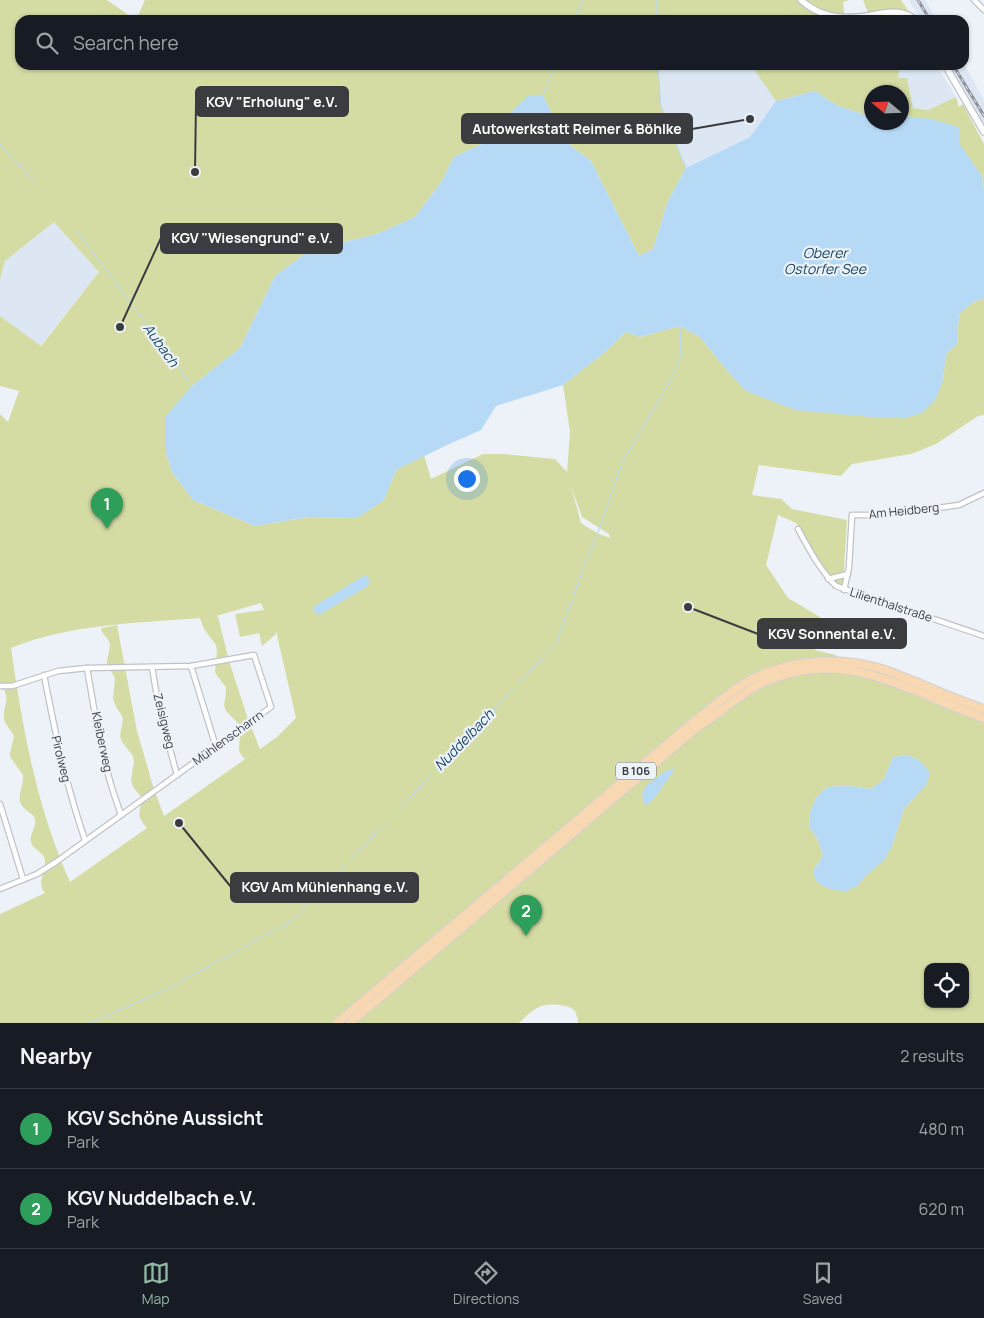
<!DOCTYPE html>
<html lang="en">
<head>
<meta charset="utf-8">
<style>
	:root { --surface:#171b24; --page:#20242c; --text:#f1f3f6; --muted:#9ea1a6; --line:#363941; --accent:#92b9a6 }
	body { margin:0; font-family:Manrope,sans-serif; background:var(--page); color:var(--text) }
	.controls { position:absolute; right:15px; bottom:15px; display:grid; overflow:hidden; border-radius:10px; box-shadow:0 1px 4px #0004 }
	.controls button { width:45px; height:45px; display:grid; place-items:center; padding:0; border:0; border-bottom:1px solid var(--line); background:var(--surface); color:var(--text); font:25px sans-serif }
	.compass { position:absolute; left:864px; top:85px; width:45px; height:45px; border-radius:50%; background:var(--surface); box-shadow:0 1px 4px #0004; rotate:289deg }
	.you { position:absolute; left:466px; top:478px; width:18px; height:18px; margin:-12px; border:4px solid #fff; border-radius:50%; background:#1a73e8; box-shadow:0 0 0 8px #1a73e833 }
	.badge { display:grid; place-items:center; width:32px; height:32px; border-radius:50%; background:var(--accent); color:#fff; font-size:16px; font-weight:700 }
	.pin { position:absolute; translate:-50% -41px; filter:drop-shadow(0 1px 2px #0008) }
	.pin::after { content:''; position:absolute; top:26px; width:18px; height:15px; background:inherit; clip-path:polygon(0 0,100% 0,50% 100%) }
	.list { margin:0; padding:0; list-style:none }
	h2 { display:flex; justify-content:space-between; align-items:center; height:65px; margin:0; padding:0 20px; font-size:21px }
	h2 small { font-size:16px; font-weight:400; color:var(--muted) }
	.list li { display:grid; grid-template-columns:32px 1fr auto; gap:15px; align-items:center; box-sizing:border-box; height:80px; padding:0 20px; border-top:1px solid var(--line) }
	.list b { display:block; font-size:19px; white-space:nowrap }
	.list p { margin:0; font-size:16px; white-space:nowrap; color:var(--muted) }
	.list em { font-size:16px; font-style:normal; color:var(--muted) }
	.icon { flex:none; width:28px; height:28px; fill:none; stroke:currentColor; stroke-width:2; stroke-linecap:round; stroke-linejoin:round }
	.map { position:relative; flex:none; width:984px; height:1023px; overflow:hidden }
	.search { position:absolute; background:var(--surface); box-shadow:0 1px 4px #0004; left:15px; right:15px; top:15px; height:55px; display:flex; align-items:center; gap:12px; box-sizing:border-box; padding:0 18px; border-radius:15px; color:var(--muted); font-size:19px }
	.sheet { height:225px; background:var(--surface) }
	nav { display:flex; justify-content:space-around; align-items:center; box-sizing:border-box; height:70px; border-top:1px solid var(--line); background:var(--surface); font-size:14px; color:var(--muted) }
	nav a { display:grid; justify-items:center; gap:2px }
	nav .on { color:var(--accent) }
	.map>svg:first-child { display:block }
	.built { fill:#dde7f3 }
	.green { fill:#d4dca4; fill-rule:evenodd }
	.water { fill:#b6daf6 }
	.lines { fill:none; stroke-linecap:round; stroke-linejoin:round }
	.stream { stroke:#b6daf6; stroke-width:1 }
	.minor-casing { stroke:#bec3c9; stroke-width:7 }
	.tertiary-casing { stroke:#bec3c9; stroke-width:8 }
	.trunk-casing { stroke:#d0d0d1; stroke-width:10 }
	.minor { stroke:#fff; stroke-width:4.5 }
	.tertiary { stroke:#fff; stroke-width:5.5 }
	.trunk { stroke:#f7d8b2; stroke-width:8 }
	.rail-casing { stroke:#8d9196; stroke-width:3 }
	.rail { stroke:#edf2f9; stroke-width:1; stroke-dasharray:4; stroke-linecap:butt }
	.labels { text-anchor:middle; stroke-width:4.5; stroke-linejoin:round; paint-order:stroke }
	.shield { fill:#edf2f9; stroke:#707377; stroke-width:1 }
	.shield-label { font-size:11px; font-weight:bold; fill:#3a3c3f }
	.street-label { font-size:12px; fill:#3a3c3f; stroke:#edf2f9 }
	.water-label { font-size:14px; font-style:italic; fill:#174665; stroke:#edf2f9 }
	.leader { fill:none; stroke:#3a3c3f; stroke-width:2 }
	.callout-dot { fill:#3a3c3f; stroke:#edf2f9; stroke-width:2 }
	.callout { fill:#3a3c3f; stroke:#3a3c3f; stroke-width:2 }
	.callout-label { font-size:14px; text-anchor:middle; font-weight:bold; fill:#fff }
</style>
</head>
<body>
<div class="map">
<svg width="984" height="1023" viewBox="0 0 984 1023">
	<rect width="100%" height="100%" fill="#edf2f9"/>
	<!-- built -->
	<g class="built">
		<path d="M909 0H925L937 20H921Z"/>
		<path d="M964 64 984 100V124L948 65Z"/>
		<path d="M658 65H708L709 69 751 65 757 74 761 72 776 101 750 137 686 168 661 106Z"/>
		<path d="M900 65H936L956 97 928 110 913 108 907 78H898Z"/>
		<path d="M54 222 99 272 40 346 0 317V280L5 261Z"/>
	</g>
	<!-- green -->
	<g class="green">
		<path d="M0 0H107L136 20H20V65H658L661 106 686 168 668 201 653 249 639 256 591 161 572 147 557 126 543 95 507 116 486 142 454 157 442 181 415 217 377 234 310 250 275 276 240 348 192 386 166 452 172 472 193 500 255 526 308 517 357 518 384 500 396 470 424 455 431 479 483 454H504L555 459 567 472 570 432 563 385 605 352 626 332 640 337 680 326 700 337 730 374 904 418 923 412 943 380 946 354 958 343 957 330 960 313 972 303 984 298V415L978 416 936 444 911 454 852 464 841 476 759 465 752 495 781 499 792 509 847 520 843 585 834 582 817 558 796 523 778 515 766 565 788 598 820 617 815 650 836 655 838 659 858 661 984 706V1023H578C578 1019 577 1015 575 1011 570 1004 549 1003 541 1006 532 1010 526 1016 519 1023H0V914L45 893C36 883 46 872 45 860 44 852 33 850 31 842 29 834 37 827 35 819 33 812 22 810 20 802 18 793 24 784 23 775L10 757V753L14 736C11 730 5 725 4 718 3 703 11 702 2 686H0V414L8 422 19 391 0 386V316L41 346 99 272 54 222 5 261 0 280ZM571 486 582 517 609 534 610 538 597 533 581 523ZM261 603 264 610 235 614 240 637 259 633 262 646 275 635 276 631 296 718 277 737 260 749 248 719 230 664 218 617 216 616ZM200 618 204 629 216 645 217 651 215 672 218 677 226 687V693L224 705 226 711 239 724 240 730 239 751 244 759 251 755 164 816 153 786 137 731 117 625 101 628 102 632 109 641 110 646 107 661V664L115 678 113 699 116 707 121 714 123 719 120 736 122 742 133 756 134 762 131 780 133 787 141 797C142 813 134 813 147 828L70 882C36 805 23 730 11 648 69 624 138 623 200 618ZM907 755 919 760 915 797 904 809 892 846 857 886 813 872 823 855 817 838 809 827 810 812 816 798 827 787 849 786 871 789 884 779 893 757ZM928 967H965V1004H928Z"/>
		<path d="M145 0H801L826 15H869L863 0H901L912 16 889 12 893 20H136Z"/>
		<path d="M807 0H849L843 2 844 14C829 15 819 8 807 0Z"/>
		<path d="M751 65H900L898 78H907L913 108 928 110 956 97 959 107 963 104 984 144V191L982 175 915 117H902V92H872L871 117 836 105 815 91 776 101Z"/>
	</g>
	<!-- water -->
	<g class="water">
		<path d="M815 91 836 105 871 117 872 122H902V117C922 116 939 120 959 128V143L982 176 984 191V298L972 303 960 313 957 330 958 343 946 354 943 380 936 399 923 412 913 416 904 418 870 417 795 410 746 391 730 374 700 337 680 326 640 337 626 332 605 352 563 385 496 406 481 430 447 445 396 470 384 500 357 518 308 517 255 526 193 500 172 472 166 452V416L192 386 240 348 275 276 310 250 377 234 415 217 442 181 454 157 486 142 507 116 528 96 543 95 557 126 572 147 591 161 639 256 653 249 668 201 686 168 750 137 776 101Z"/>
		<path d="M365 575 370 579 368 586 319 615 314 612 313 607Z"/>
		<path d="M907 755 919 760 930 772 927 784 904 809 892 846 885 859 867 875 857 886 845 892 826 888 816 881 813 872 823 855 817 838 809 827 810 812 816 798 827 787 849 786 871 789 884 779 893 757Z"/>
		<path d="M675 769 654 799 645 806 642 795 645 787 667 770Z"/>
	</g>
	<g class="lines">
		<!-- stream -->
		<g class="stream">
			<path d="M657 0V20"/>
			<path d="M574 20 583 0"/>
			<path d="M658 65 661 106 686 168"/>
			<path d="M543 95 555 65"/>
			<path d="M0 144 34 182"/>
			<path d="M77 231 164 348 192 386"/>
			<path d="M89 1023 163 991 292 921 556 644 585 564 602 522 622 463 668 385 681 357 680 326"/>
		</g>
		<!-- minor casing -->
		<g class="minor-casing">
			<g id="minor">
				<path d="M974 0 984 10"/>
				<path d="M798 529C809 549 819 569 836 586L984 636"/>
				<path d="M828 579 848 574"/>
				<path d="M844 590 849 567 852 515H873L938 508 959 505 984 493"/>
				<path d="M191 666 216 747"/>
				<path d="M152 667 159 709 177 775"/>
				<path d="M87 668 100 743 111 785 121 815"/>
				<path d="M44 675C55 732 66 785 85 840"/>
				<path d="M0 686H12L58 671 87 668 191 666 254 655 271 707 56 862 37 874 0 889"/>
				<path d="M0 804 23 879"/>
			</g>
		</g>
		<!-- tertiary casing -->
		<g class="tertiary-casing">
			<g id="tertiary">
				<path d="M801 0C817 15 838 19 859 17 880 15 898 6 916 20"/>
				<path d="M945 65 984 132"/>
			</g>
		</g>
		<!-- trunk casing -->
		<g class="trunk-casing">
			<g id="trunk">
				<path d="M337 1023 691 724C711 709 730 690 752 679 792 659 839 656 882 669 892 672 903 677 913 681 937 691 960 701 984 709"/>
				<path d="M350 1023 695 729C704 723 714 716 723 709 734 701 745 692 758 685 843 643 905 691 984 718"/>
			</g>
		</g>
		<!-- minor -->
		<use href="#minor" class="minor"/>
		<!-- tertiary -->
		<use href="#tertiary" class="tertiary"/>
		<!-- trunk -->
		<use href="#trunk" class="trunk"/>
		<!-- rail casing -->
		<g class="rail-casing">
			<g id="rail">
				<path d="M918 0 930 20"/>
				<path d="M953 65 984 116"/>
			</g>
		</g>
		<!-- rail -->
		<use href="#rail" class="rail"/>
	</g>
	<g class="labels">
		<!-- shield labels -->
		<rect class="shield" x="616" y="762.5" width="40" height="17" rx="4"/>
		<g class="shield-label">
			<text x="636" y="775">B 106</text>
		</g>
		<!-- street labels -->
		<g class="street-label">
			<text transform="translate(904 511) rotate(-6)" y="4">Am Heidberg</text>
			<text transform="translate(891 605) rotate(18)" y="4">Lilienthalstraße</text>
			<text transform="translate(164 721) rotate(76)" y="4">Zeisigweg</text>
			<text transform="translate(228 738) rotate(-36)" y="4">Mühlenscharrn</text>
			<text transform="translate(102 742) rotate(78)" y="4">Kleiberweg</text>
			<text transform="translate(61 759) rotate(76)" y="4">Pirolweg</text>
		</g>
		<!-- water labels -->
		<g class="water-label">
			<text x="825" y="258">Oberer<tspan x="825" dy="16">Ostorfer See</tspan></text>
			<text transform="translate(161 345) rotate(54)" y="5">Aubach</text>
			<text transform="translate(464 740) rotate(-46)" y="5">Nuddelbach</text>
		</g>
	</g>
	<!-- callouts -->
	<path class="leader" d="M195 172L196 102M750 119L692 129M120 327L161 238M688 607L758 634M179 823L231 887"/>
	<g class="callout-dot">
		<circle cx="195" cy="172" r="5"/>
		<circle cx="750" cy="119" r="5"/>
		<circle cx="120" cy="327" r="5"/>
		<circle cx="688" cy="607" r="5"/>
		<circle cx="179" cy="823" r="5"/>
	</g>
	<g class="callout">
		<rect x="196" y="87" width="152" height="29" rx="5"/>
		<rect x="462" y="114" width="230" height="29" rx="5"/>
		<rect x="161" y="224" width="181" height="29" rx="5"/>
		<rect x="758" y="619" width="148" height="29" rx="5"/>
		<rect x="231" y="873" width="187" height="29" rx="5"/>
	</g>
	<g class="callout-label">
		<text x="272" y="107">KGV "Erholung" e.V.</text>
		<text x="577" y="134">Autowerkstatt Reimer &amp; Böhlke</text>
		<text x="252" y="243">KGV "Wiesengrund" e.V.</text>
		<text x="832" y="639">KGV Sonnental e.V.</text>
		<text x="325" y="892">KGV Am Mühlenhang e.V.</text>
	</g>
</svg>
<div class="controls">
<button><svg class="icon" aria-label="locate" viewBox="0 0 24 24"><circle cx="12" cy="12" r="6"/><path d="M12 2v4M12 18v4M2 12h4M18 12h4"/></svg></button>
</div>
<svg class="compass" viewBox="-18 -18 36 36"><path d="M0-13l5 13h-10z" fill="#e53935"/><path d="M0 13l5-13h-10z" fill="#9ea1a6"/></svg>
<div class="you"></div>
<div class="pin badge" style="left:107px;top:529px;background:#2e9e5b">1</div>
<div class="pin badge" style="left:526px;top:936px;background:#2e9e5b">2</div>
<div class="search"><svg class="icon" aria-label="search" viewBox="0 0 24 24"><circle cx="10" cy="10" r="6"/><path d="M15 15l6 6"/></svg>Search here</div>
</div>
<section class="sheet">
<h2>Nearby<small>2 results</small></h2>
<ul class="list">
<li><span class="badge" style="background:#2e9e5b">1</span><div><b>KGV Schöne Aussicht</b><p>Park</p></div><em>480 m</em></li>
<li><span class="badge" style="background:#2e9e5b">2</span><div><b>KGV Nuddelbach e.V.</b><p>Park</p></div><em>620 m</em></li>
</ul>
</section>
<nav>
<a class="on"><svg class="icon" aria-label="map" viewBox="0 0 24 24"><path d="M3 6l6-2 6 2 6-2v14l-6 2-6-2-6 2zM9 4v14M15 6v14"/></svg>Map</a>
<a><svg class="icon" aria-label="directions" viewBox="0 0 24 24"><path d="M12 3l9 9-9 9-9-9zM9 14v-3h6M13 9l2 2-2 2"/></svg>Directions</a>
<a><svg class="icon" aria-label="saved" viewBox="0 0 24 24"><path d="M7 4h10v16l-5-4-5 4z"/></svg>Saved</a>
</nav>
</body>
</html>
